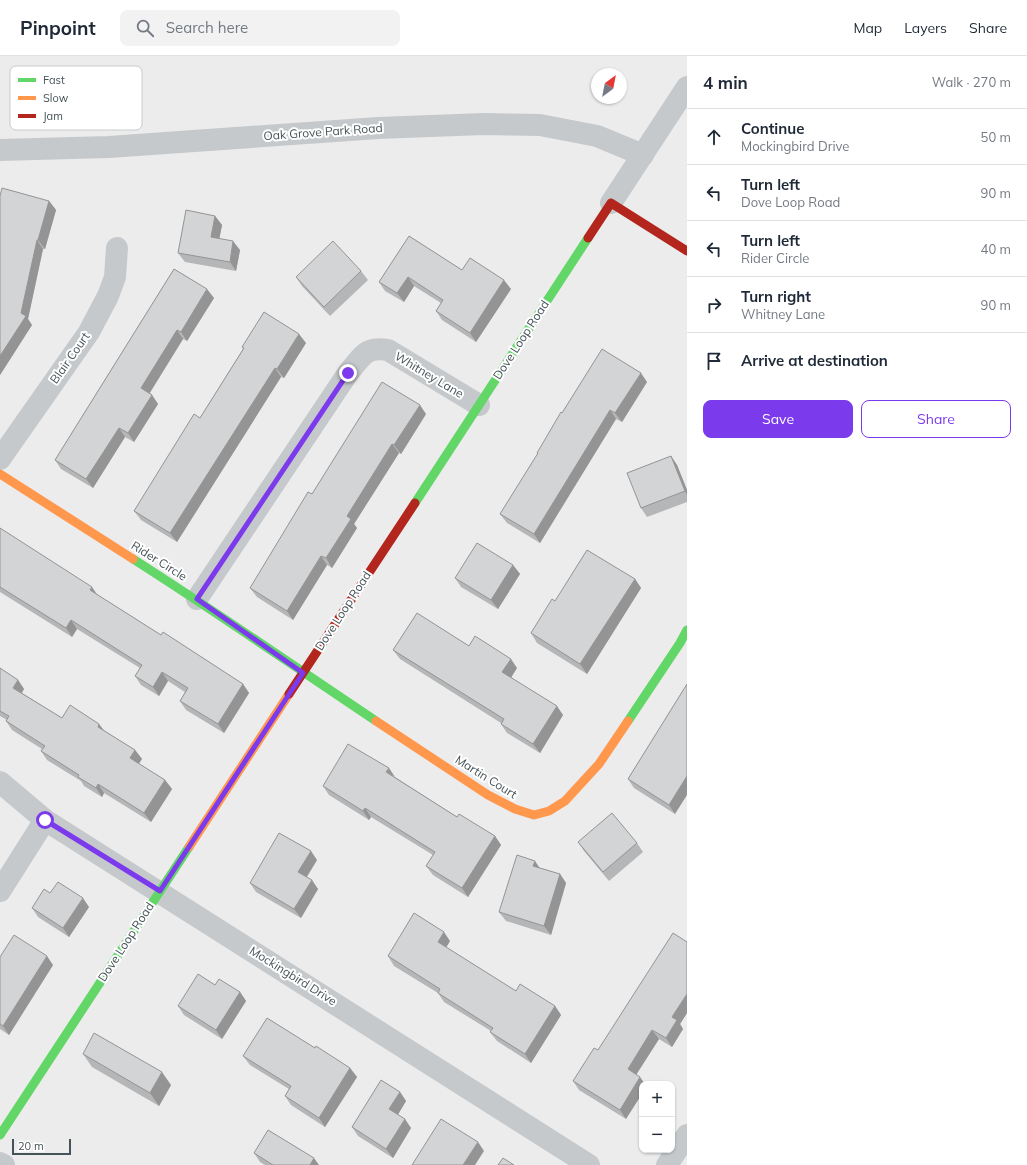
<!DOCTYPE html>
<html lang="en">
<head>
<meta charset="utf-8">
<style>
	:root { --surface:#fff; --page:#f2f2f3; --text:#1f2937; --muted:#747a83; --line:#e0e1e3; --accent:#7c3aed }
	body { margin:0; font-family:Mulish,sans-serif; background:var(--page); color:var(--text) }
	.controls { position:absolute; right:12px; bottom:12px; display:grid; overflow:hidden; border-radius:8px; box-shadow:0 1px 3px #0004 }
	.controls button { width:36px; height:36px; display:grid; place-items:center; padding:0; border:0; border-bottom:1px solid var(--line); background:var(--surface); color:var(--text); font:20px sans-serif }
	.compass { position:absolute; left:591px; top:12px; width:36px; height:36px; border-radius:50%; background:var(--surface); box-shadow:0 1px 3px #0004; rotate:32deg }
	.scale { position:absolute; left:12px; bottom:10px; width:59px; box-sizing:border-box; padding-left:4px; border:2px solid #455257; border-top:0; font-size:11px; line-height:14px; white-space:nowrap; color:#455257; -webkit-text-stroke:3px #fff; paint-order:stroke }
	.stop { position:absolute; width:12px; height:12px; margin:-9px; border:3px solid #7c3aed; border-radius:50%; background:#fff }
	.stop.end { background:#7c3aed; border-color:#fff; box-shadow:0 1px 4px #0008 }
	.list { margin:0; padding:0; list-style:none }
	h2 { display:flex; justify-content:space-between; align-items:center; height:52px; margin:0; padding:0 16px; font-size:17px }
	h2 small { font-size:13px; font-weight:400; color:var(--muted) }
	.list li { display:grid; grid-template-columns:26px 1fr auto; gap:12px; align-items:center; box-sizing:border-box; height:56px; padding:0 16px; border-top:1px solid var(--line) }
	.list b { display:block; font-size:15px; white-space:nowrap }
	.list p { margin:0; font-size:13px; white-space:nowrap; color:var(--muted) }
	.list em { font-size:13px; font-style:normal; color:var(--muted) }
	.actions { display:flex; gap:8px; padding:12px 16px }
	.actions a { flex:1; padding:9px 0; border:1px solid var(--accent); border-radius:8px; text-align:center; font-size:14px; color:var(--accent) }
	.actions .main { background:var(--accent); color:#fff }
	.icon { flex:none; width:22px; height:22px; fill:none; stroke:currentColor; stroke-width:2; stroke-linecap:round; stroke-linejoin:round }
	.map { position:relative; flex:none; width:687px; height:1109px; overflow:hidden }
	header { display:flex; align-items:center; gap:24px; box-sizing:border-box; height:56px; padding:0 20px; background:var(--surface); border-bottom:1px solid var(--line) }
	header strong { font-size:19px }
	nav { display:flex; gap:22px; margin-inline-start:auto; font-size:14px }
	.search { width:280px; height:36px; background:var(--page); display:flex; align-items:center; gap:10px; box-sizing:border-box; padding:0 14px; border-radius:8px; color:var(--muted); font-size:15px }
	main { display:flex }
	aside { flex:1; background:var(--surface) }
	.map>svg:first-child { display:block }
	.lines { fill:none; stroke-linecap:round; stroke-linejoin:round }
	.street { stroke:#c6c9cb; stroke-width:22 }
	.fast { stroke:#63d668; stroke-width:9 }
	.slow { stroke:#ff974d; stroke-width:9 }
	.jam { stroke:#b3261e; stroke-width:9 }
	.wall { fill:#b5b6b7 }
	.shaded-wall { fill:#949495 }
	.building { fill:#d3d4d5; stroke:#949495 }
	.route { stroke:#7c3aed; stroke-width:5 }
	.labels { text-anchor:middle; stroke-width:4; stroke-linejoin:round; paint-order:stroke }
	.street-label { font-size:12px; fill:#455257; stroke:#fff }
	.key { fill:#fff; stroke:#c7cbcd; stroke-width:1 }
	.key-label { font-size:11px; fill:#455257 }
</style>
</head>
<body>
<header>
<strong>Pinpoint</strong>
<div class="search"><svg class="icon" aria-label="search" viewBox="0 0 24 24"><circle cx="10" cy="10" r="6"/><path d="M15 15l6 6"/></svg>Search here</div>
<nav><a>Map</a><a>Layers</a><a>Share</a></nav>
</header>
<main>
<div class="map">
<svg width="687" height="1109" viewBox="0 0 687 1109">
	<rect width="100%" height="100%" fill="#edecec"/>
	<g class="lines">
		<!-- street -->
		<g class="street">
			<path d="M0 94 109 91 378 72 484 68 540 69 597 80 643 99"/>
			<path d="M611 147 687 31"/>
			<path d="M0 403 89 276 108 240 115 221 117 192"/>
			<path d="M197 543 348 317C362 301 365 290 388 294L479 349"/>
			<path d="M0 726 45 764 589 1109"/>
			<path d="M0 835 45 764"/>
			<path d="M0 1107 4 1109"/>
			<path d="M667 1109 687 1079"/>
		</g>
		<!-- fast -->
		<g class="fast">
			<path d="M415 447 588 182"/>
			<path d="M133 503C215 555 295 611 376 665"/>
			<path d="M628 665 680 587 687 574"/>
			<path d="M0 1079 189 791"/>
		</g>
		<!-- slow -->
		<g class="slow">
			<path d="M0 418 133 503"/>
			<path d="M376 665 488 739 515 753 534 759 549 755 565 745 599 708 628 665"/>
			<path d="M189 791 289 638"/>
		</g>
		<!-- jam -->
		<g class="jam">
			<path d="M588 182 611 147 687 195"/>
			<path d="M289 638 415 447"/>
		</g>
	</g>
	<!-- wall -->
	<g class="wall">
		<path d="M0 140 49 145 56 154 45 193H43L28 263 32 269 0 319Z"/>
		<path d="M215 160 222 169 219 182 240 194 236 215 185 206 178 197Z"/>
		<path d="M409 180 462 214 511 233 476 286 442 264 436 255 441 247 414 230 404 246 385 235 379 226Z"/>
		<path d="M174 213 214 242 187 285 183 283 150 337 152 339 158 348 134 386 125 381 93 432 61 413 55 404Z"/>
		<path d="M361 215 368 224 330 260 302 230 296 221Z"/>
		<path d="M306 287 284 322 281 321 177 486 141 464 134 455 200 362 243 293 242 291Z"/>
		<path d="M647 326 622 366 616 363 540 487 507 467 500 458 538 398 537 397 562 357Z"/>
		<path d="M426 358 401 398 399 397 354 468 357 472 332 512 327 509 293 564 257 541 250 532 312 438Z"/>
		<path d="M671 400 677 409 687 434V446L647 461 641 452Z"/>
		<path d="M0 472 97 539 161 579 243 628 249 637 224 677 186 654 180 645 185 636 168 625 159 640 141 629 135 620 140 612 77 573 72 581 0 536Z"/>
		<path d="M513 509 520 518 498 553 461 531 455 522Z"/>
		<path d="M635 523 641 532 587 618 537 587 531 577 555 545Z"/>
		<path d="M469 590 517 612 511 621 563 659 540 697 507 677 501 668V667L400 603 393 594Z"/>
		<path d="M0 612 18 624 24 633 22 637 62 662 105 675 135 694 142 703 139 708 165 724 172 733 151 766 104 737 102 741 84 730 81 725 47 704 41 695 42 693 12 674 6 665 7 664 0 660Z"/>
		<path d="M687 628 675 758 634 732 628 723Z"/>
		<path d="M395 721 457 761 495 780 501 789 468 841 433 819 426 810 433 799 371 761 369 764 329 739 323 730Z"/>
		<path d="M578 786 637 787 643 796 609 825 584 795Z"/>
		<path d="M317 804 307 821 318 833 301 862 256 836 250 827Z"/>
		<path d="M540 812 560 818 566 827 551 879 506 865 499 856Z"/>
		<path d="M50 837 89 851 69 881 38 861 32 852Z"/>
		<path d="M450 885 446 891 516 935 555 950 561 959 531 1007 497 985 490 976 491 975 444 946 438 937 394 910 388 900Z"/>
		<path d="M687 886V957L680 968 683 973 672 991 659 983 636 1019 626 1063 579 1034 573 1025 598 994Z"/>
		<path d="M0 901 53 909 9 979 0 973Z"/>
		<path d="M240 936 246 945 222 983 184 959 178 950Z"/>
		<path d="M315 992 350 1012 357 1021 325 1071 291 1049 285 1040 289 1033 250 1009 243 1000Z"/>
		<path d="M83 998 171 1029 159 1050 92 1011Z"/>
		<path d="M400 1036 406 1045 398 1058 411 1072 393 1102 358 1080 352 1071Z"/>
		<path d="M254 1097 319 1109H265L260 1106Z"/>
	</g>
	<!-- shaded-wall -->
	<g class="shaded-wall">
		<path d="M49 145 56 154 45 193 38 184Z"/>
		<path d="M215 160 222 169 218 190 211 181Z"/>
		<path d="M37 184 43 193 28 263 32 269 0 319V300L21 257Z"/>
		<path d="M233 185 240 194 236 215 230 206Z"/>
		<path d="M408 221 414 230 404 246 397 237Z"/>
		<path d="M504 224 511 233 476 286 470 277Z"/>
		<path d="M207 233 214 242 187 285 181 276Z"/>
		<path d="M177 274 183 283 147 341 141 332Z"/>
		<path d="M299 278 306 287 284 322 277 313Z"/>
		<path d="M275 312 281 321 177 486 170 477Z"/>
		<path d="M641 317 647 326 622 366 615 357Z"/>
		<path d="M152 339 158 348 134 386 128 377Z"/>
		<path d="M420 349 426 358 401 398 394 389Z"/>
		<path d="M610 354 616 363 540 487 534 478Z"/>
		<path d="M119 372 125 381 93 432 86 423Z"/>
		<path d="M392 388 399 397 354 468 357 472 332 512 326 502 347 460Z"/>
		<path d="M671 400 677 409 687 434V439L685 435Z"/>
		<path d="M321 500 327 509 293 564 287 555Z"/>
		<path d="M513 509 520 518 498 553 491 544Z"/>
		<path d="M635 523 641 532 587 618 580 608Z"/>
		<path d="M92 531 98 540 90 534Z"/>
		<path d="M71 564 77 573 72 581 66 572Z"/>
		<path d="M511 603 517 612 509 625 502 616Z"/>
		<path d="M162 616 168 625 159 640 153 631Z"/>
		<path d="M18 624 24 633 19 641 13 632Z"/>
		<path d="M243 628 249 637 224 677 218 668Z"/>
		<path d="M557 650 563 659 540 697 533 688Z"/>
		<path d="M99 668 106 677 98 671Z"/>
		<path d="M135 694 142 703 136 711 130 702Z"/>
		<path d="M389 712 395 721 386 716Z"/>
		<path d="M687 720V739L675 758 669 749Z"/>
		<path d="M165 724 172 733 151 766 144 757Z"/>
		<path d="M98 728 104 737 102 741 96 732Z"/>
		<path d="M365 752 371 761 369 764 363 755Z"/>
		<path d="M495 780 501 789 468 841 462 832Z"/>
		<path d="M311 795 317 804 304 825 298 816Z"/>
		<path d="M535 805 541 814 533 810Z"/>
		<path d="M560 818 566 827 551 879 544 870Z"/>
		<path d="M312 824 318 833 301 862 294 853Z"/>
		<path d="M83 842 89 851 69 881 63 872Z"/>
		<path d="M444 876 450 885 444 895 438 886Z"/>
		<path d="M47 900 53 909 9 979 3 970Z"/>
		<path d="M240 936 246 945 222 983 216 974Z"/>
		<path d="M687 938V957L680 968 683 973 672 991 666 982 672 961Z"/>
		<path d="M555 950 561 959 531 1007 525 998Z"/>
		<path d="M652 974 659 983 634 1022 628 1013Z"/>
		<path d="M350 1012 357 1021 325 1071 319 1062Z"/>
		<path d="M162 1016 171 1029 159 1050 150 1037Z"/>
		<path d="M640 1021 645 1028H642V1038L626 1063 620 1054Z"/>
		<path d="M400 1036 406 1045 396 1062 389 1053Z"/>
		<path d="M405 1063 411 1072 393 1102 386 1093Z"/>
		<path d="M478 1086 484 1095 475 1109H463Z"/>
		<path d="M314 1102 319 1109H310Z"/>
	</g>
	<!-- building -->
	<g class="building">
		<path d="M2 132 49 145 38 184H37L21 257 26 260 0 300V140Z"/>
		<path d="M186 154 215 160 211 181 233 185 230 206 178 197Z"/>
		<path d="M409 180 462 214 470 202 504 224 470 277 436 255 443 244 408 221 397 237 379 226Z"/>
		<path d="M333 185 361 215 324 251 296 221Z"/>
		<path d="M174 213 207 233 181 276 177 274 141 332 152 339 128 377 119 372 86 423 55 404Z"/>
		<path d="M264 256 299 278 277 313 275 312 170 477 134 455 194 358 200 362 244 292 242 291Z"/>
		<path d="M602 293 641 317 615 357 610 354 534 478 500 458 538 397H537L561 356 562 357Z"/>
		<path d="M382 326 420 349 394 389 392 388 347 460 351 463 326 502 321 500 287 555 250 532 308 436 312 438Z"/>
		<path d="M671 400 685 435 641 452 627 417Z"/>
		<path d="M0 472 92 531 90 534 161 579 163 576 243 628 218 668 180 645 188 632 162 616 153 631 135 620 142 609 71 564 66 572 0 531Z"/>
		<path d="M477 487 513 509 491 544 455 522Z"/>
		<path d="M587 494 635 523 580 608 531 577 552 543 555 545Z"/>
		<path d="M417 557 469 590 475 580 511 603 502 616 557 650 533 688 501 668 504 663 393 594Z"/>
		<path d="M0 612 18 624 13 632 62 662 70 649 99 668 98 671 135 694 130 702 165 724 144 757 98 728 96 732 78 721 79 719 41 695 45 690 6 665 9 660 0 655Z"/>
		<path d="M687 628V720L669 749 628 723Z"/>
		<path d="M348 688 389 712 386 716 457 761 459 758 495 780 462 832 426 810 435 796 365 752 363 755 323 730Z"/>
		<path d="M612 757 637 787 603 816 578 786Z"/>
		<path d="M279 777 311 795 298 816 312 824 294 853 250 827Z"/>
		<path d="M517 799 535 805 533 810 560 818 544 870 499 856Z"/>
		<path d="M58 826 83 842 63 872 32 852 44 833 50 837Z"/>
		<path d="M414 857 444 876 438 886 516 935 520 928 555 950 525 998 490 976 493 972 438 937 440 933 388 900Z"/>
		<path d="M673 877 687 886V938L672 961 677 964 666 982 652 974 628 1013 640 1021 620 1054 573 1025 594 992 598 994Z"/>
		<path d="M14 879 47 900 3 970 0 968V901Z"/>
		<path d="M198 918 215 929 219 923 240 936 216 974 178 950Z"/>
		<path d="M267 962 315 992 316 990 350 1012 319 1062 285 1040 291 1030 243 1000Z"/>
		<path d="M94 977 162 1016 150 1037 83 998Z"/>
		<path d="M381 1024 400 1036 389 1053 405 1063 386 1093 352 1071Z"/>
		<path d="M441 1063 478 1086 463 1109H412Z"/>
		<path d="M268 1074 314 1102 310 1109H273L254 1097Z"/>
		<path d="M503 1102 514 1109H498Z"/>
	</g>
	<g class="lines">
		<!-- route -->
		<path class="route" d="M45 764 160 835 303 617 197 543 348 317"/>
	</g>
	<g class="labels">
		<!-- street labels -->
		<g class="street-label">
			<text transform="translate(323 76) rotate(-4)" y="4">Oak Grove Park Road</text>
			<text transform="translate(521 284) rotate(-57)" y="4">Dove Loop Road</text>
			<text transform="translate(70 302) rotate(-55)" y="4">Blair Court</text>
			<text transform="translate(429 319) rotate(31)" y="4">Whitney Lane</text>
			<text transform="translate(159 505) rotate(32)" y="4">Rider Circle</text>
			<text transform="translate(343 555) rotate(-57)" y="4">Dove Loop Road</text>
			<text transform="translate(486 721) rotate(32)" y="4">Martin Court</text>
			<text transform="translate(126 886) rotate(-57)" y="4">Dove Loop Road</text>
			<text transform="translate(293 920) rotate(32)" y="4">Mockingbird Drive</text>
		</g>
	</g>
	<!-- legend -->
	<rect x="10" y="10" width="132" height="64" rx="6" class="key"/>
	<rect x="18" y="22" width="18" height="4" fill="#63d668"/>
	<rect x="18" y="40" width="18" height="4" fill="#ff974d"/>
	<rect x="18" y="58" width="18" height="4" fill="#b3261e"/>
	<g class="key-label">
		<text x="43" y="28">Fast</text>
		<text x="43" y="46">Slow</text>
		<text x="43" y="64">Jam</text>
	</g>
</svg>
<div class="controls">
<button>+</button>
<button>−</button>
</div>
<svg class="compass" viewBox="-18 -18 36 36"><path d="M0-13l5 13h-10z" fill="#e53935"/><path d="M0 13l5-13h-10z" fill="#747a83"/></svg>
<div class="scale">20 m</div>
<div class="stop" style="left:45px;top:764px"></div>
<div class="stop end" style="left:348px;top:317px"></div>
</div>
<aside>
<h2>4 min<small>Walk · 270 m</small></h2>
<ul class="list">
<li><svg class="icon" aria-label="ahead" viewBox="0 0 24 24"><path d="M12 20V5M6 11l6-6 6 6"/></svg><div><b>Continue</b><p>Mockingbird Drive</p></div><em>50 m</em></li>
<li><svg class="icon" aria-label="left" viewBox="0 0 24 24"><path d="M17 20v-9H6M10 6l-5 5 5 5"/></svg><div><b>Turn left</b><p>Dove Loop Road</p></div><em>90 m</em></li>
<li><svg class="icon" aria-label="left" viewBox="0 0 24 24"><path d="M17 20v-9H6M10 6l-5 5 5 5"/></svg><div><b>Turn left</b><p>Rider Circle</p></div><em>40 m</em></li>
<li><svg class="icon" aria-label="right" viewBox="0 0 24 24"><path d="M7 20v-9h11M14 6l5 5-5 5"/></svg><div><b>Turn right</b><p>Whitney Lane</p></div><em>90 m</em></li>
<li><svg class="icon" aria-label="arrive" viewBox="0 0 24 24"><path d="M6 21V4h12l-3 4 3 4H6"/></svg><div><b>Arrive at destination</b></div></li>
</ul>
<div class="actions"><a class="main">Save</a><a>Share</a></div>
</aside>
</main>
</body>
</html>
